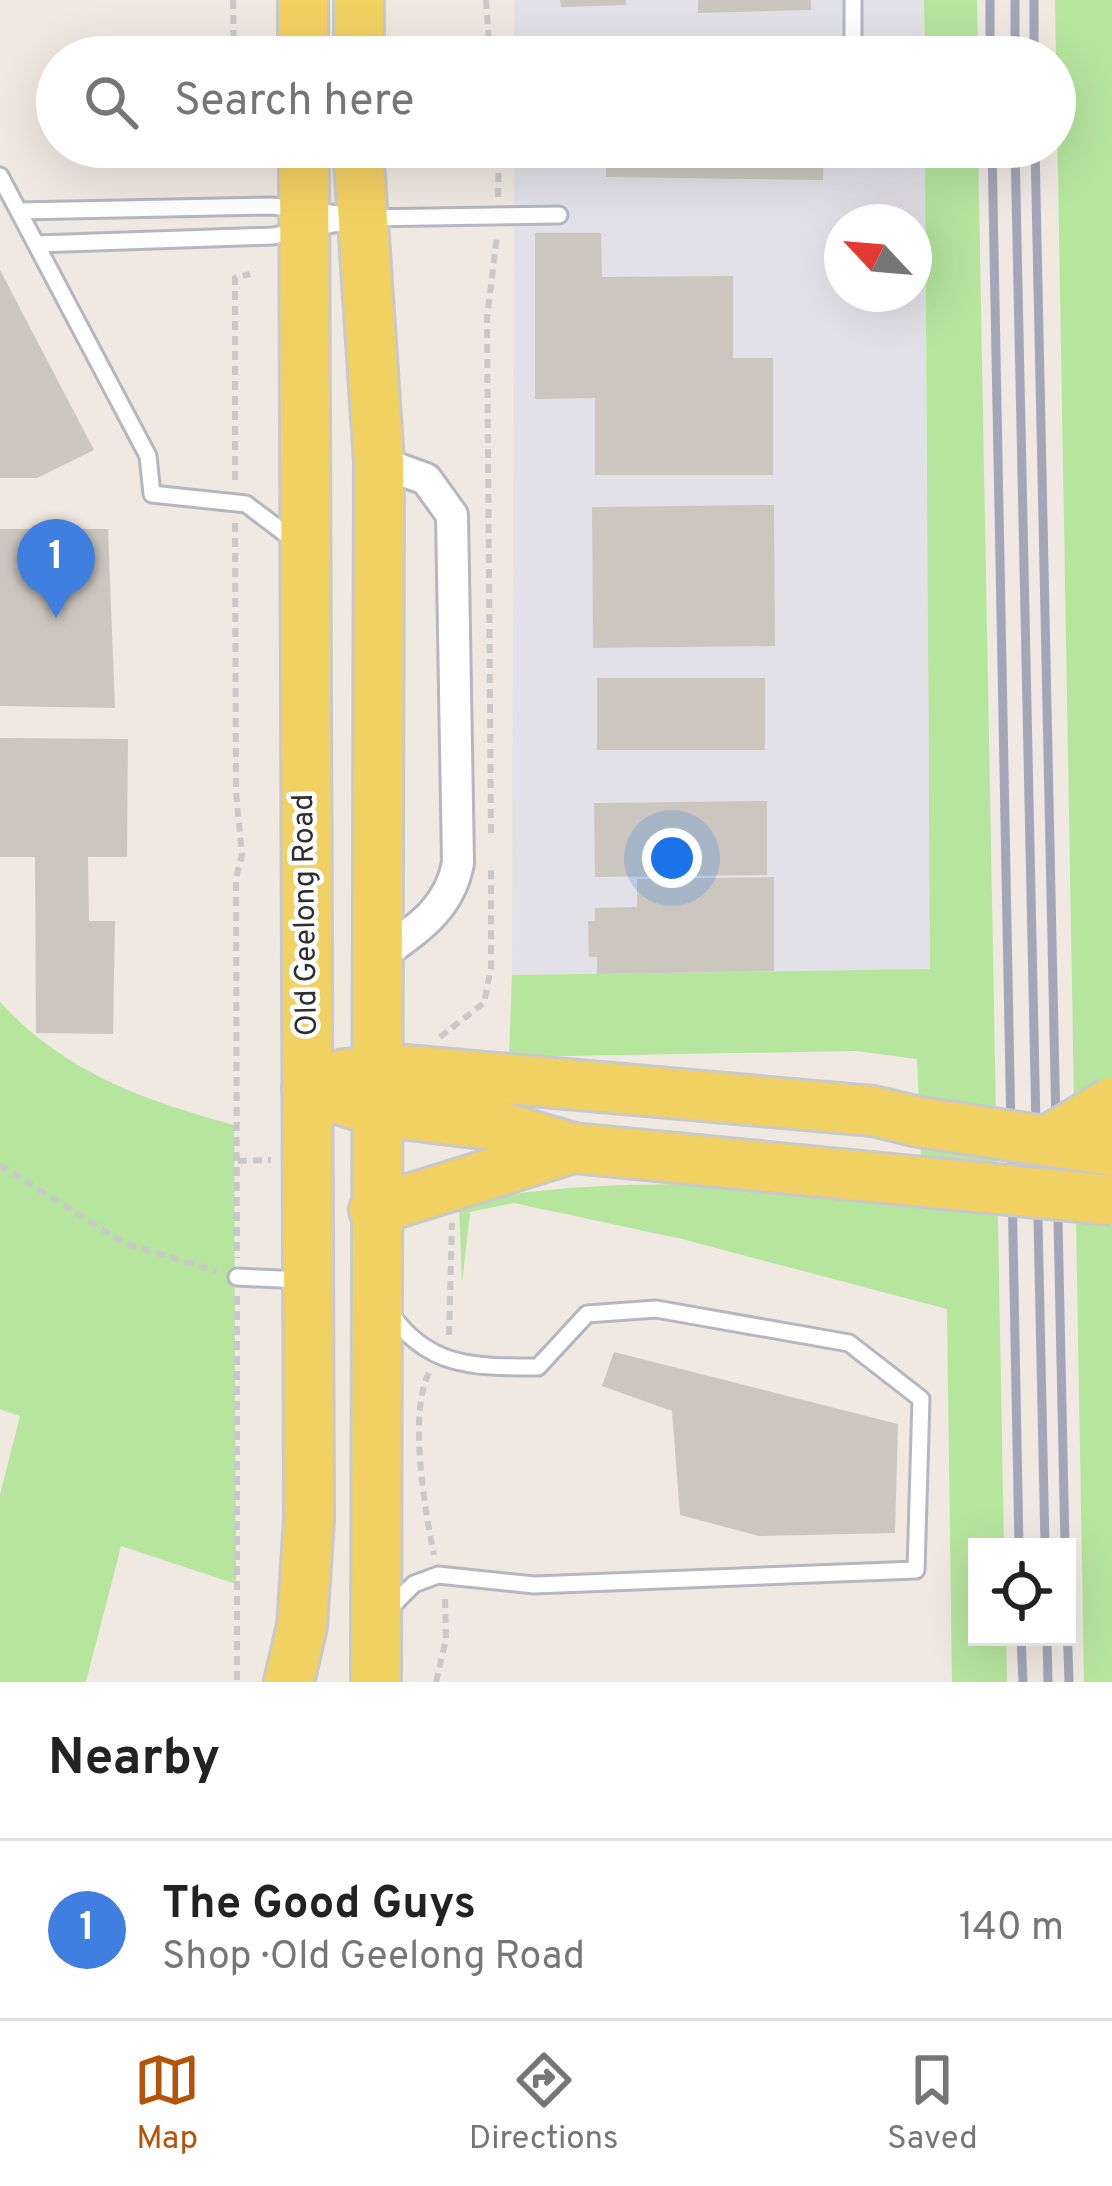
<!DOCTYPE html>
<html lang="en">
<head>
<meta charset="utf-8">
<style>
	:root { --surface:#fff; --page:#f6f6f6; --text:#222; --muted:#767676; --line:#e0e0e0; --accent:#b45309 }
	body { margin:0; font-family:Overpass,sans-serif; background:var(--page); color:var(--text) }
	.controls { position:absolute; right:36px; bottom:36px; display:grid; overflow:hidden; border-radius:0px; box-shadow:0 12px 48px #0002 }
	.controls button { width:108px; height:108px; display:grid; place-items:center; padding:0; border:0; border-bottom:3px solid var(--line); background:var(--surface); color:var(--text); font:60px sans-serif }
	.compass { position:absolute; left:824px; top:204px; width:108px; height:108px; border-radius:50%; background:var(--surface); box-shadow:0 12px 48px #0002; rotate:296deg }
	.you { position:absolute; left:672px; top:858px; width:42px; height:42px; margin:-30px; border:9px solid #fff; border-radius:50%; background:#1a73e8; box-shadow:0 0 0 18px #1a73e833 }
	.badge { display:grid; place-items:center; width:78px; height:78px; border-radius:50%; background:var(--accent); color:#fff; font-size:39px; font-weight:700 }
	.pin { position:absolute; translate:-50% -99px; filter:drop-shadow(0 3px 6px #0008) }
	.pin::after { content:''; position:absolute; top:63px; width:42px; height:36px; background:inherit; clip-path:polygon(0 0,100% 0,50% 100%) }
	.list { margin:0; padding:0; list-style:none }
	h2 { display:flex; justify-content:space-between; align-items:center; height:156px; margin:0; padding:0 48px; font-size:51px }
	h2 small { font-size:39px; font-weight:400; color:var(--muted) }
	.list li { display:grid; grid-template-columns:78px 1fr auto; gap:36px; align-items:center; box-sizing:border-box; height:180px; padding:0 48px; border-top:3px solid var(--line) }
	.list b { display:block; font-size:45px; white-space:nowrap }
	.list p { margin:0; font-size:39px; white-space:nowrap; color:var(--muted) }
	.list em { font-size:39px; font-style:normal; color:var(--muted) }
	.icon { flex:none; width:66px; height:66px; fill:none; stroke:currentColor; stroke-width:2; stroke-linecap:round; stroke-linejoin:round }
	.map { position:relative; flex:none; width:1112px; height:1682px; overflow:hidden }
	.search { position:absolute; background:var(--surface); box-shadow:0 12px 48px #0002; left:36px; right:36px; top:36px; height:132px; display:flex; align-items:center; gap:30px; box-sizing:border-box; padding:0 42px; border-radius:66px; color:var(--muted); font-size:45px }
	.sheet { height:336px; background:var(--surface) }
	nav { display:flex; justify-content:space-around; align-items:center; box-sizing:border-box; height:168px; border-top:3px solid var(--line); background:var(--surface); font-size:33px; color:var(--muted) }
	nav a { display:grid; justify-items:center; gap:6px }
	nav .on { color:var(--accent) }
	.map>svg:first-child { display:block }
	.industrial { fill:#e3e1e8; fill-rule:evenodd }
	.green { fill:#b6e59e }
	.building { fill:#cbc7bf }
	.lines { fill:none; stroke-linecap:round; stroke-linejoin:round }
	.service-casing { stroke:#b4b7c1; stroke-width:21 }
	.minor-casing { stroke:#b4b7c1; stroke-width:36 }
	.primary-casing { stroke:#c9c9c9; stroke-width:54 }
	.path { stroke:#c9c9c9; stroke-width:6; stroke-dasharray:9 6; stroke-linecap:butt }
	.service { stroke:#fff; stroke-width:15 }
	.minor { stroke:#fff; stroke-width:30 }
	.primary { stroke:#f2d163; stroke-width:48 }
	.rail { stroke:#a3a6b8; stroke-width:9 }
	.primary-bridge-casing { stroke:#c9c9c9; stroke-width:54; stroke-linecap:butt }
	.primary-bridge { stroke:#f2d163; stroke-width:48 }
	.labels { text-anchor:middle; stroke-width:9; stroke-linejoin:round; paint-order:stroke }
	.street-label { font-size:30px; fill:#2e2e2e; stroke:#fff }
</style>
</head>
<body>
<div class="map">
<svg width="1112" height="1682" viewBox="0 0 1112 1682">
	<rect width="100%" height="100%" fill="#efe9e1"/>
	<!-- industrial -->
	<g class="industrial">
		<path d="M514 0H924L925 57H514Z"/>
		<path d="M514 147H925L930 969 512 975ZM842 222H914V294H842Z"/>
	</g>
	<!-- green -->
	<g class="green">
		<path d="M924 0H977L978 57H925Z"/>
		<path d="M1055 0H1112V1682H1084Z"/>
		<path d="M925 147H978L1004 1547H977V1637H1006L1007 1682H952L947 1309 682 1239 514 1203 470 1212 462 1284 459 1203C605 1174 769 1184 917 1198L923 1210 917 1059 856 1051 509 1057 512 975 930 969Z"/>
		<path d="M0 1002C65 1073 143 1100 234 1125L236 1584 121 1546 86 1682H0V1495L20 1416 0 1409Z"/>
	</g>
	<!-- building -->
	<g class="building">
		<path d="M560 0H626V5L561 7Z"/>
		<path d="M698 0H811V10L698 13Z"/>
		<path d="M606 147H824L823 180 606 177Z"/>
		<path d="M535 233H601L602 277 733 276V358H773V475H595V398L535 399Z"/>
		<path d="M0 270 94 450 37 478H0Z"/>
		<path d="M774 505 775 646 593 648 592 507Z"/>
		<path d="M0 529H108L115 708 0 706Z"/>
		<rect x="597" y="678" width="168" height="72"/>
		<path d="M0 738 128 739 127 857H88L89 921H115L113 1034 36 1033 35 857H0Z"/>
		<path d="M767 801V875L595 877 594 803Z"/>
		<path d="M774 877V971L597 974V957H589L588 921H595V908L637 907V879Z"/>
		<path d="M614 1352 898 1424 895 1533 759 1536 680 1515 672 1411 602 1386Z"/>
	</g>
	<g class="lines">
		<!-- service casing -->
		<g class="service-casing">
			<g id="service">
				<path d="M853 0V57"/>
				<path d="M0 176 148 456 152 494 246 504 295 541"/>
				<path d="M19 211 272 206 355 216"/>
				<path d="M37 244 273 236 364 218 559 215"/>
				<path d="M237 1277 300 1280"/>
				<path d="M389 1311C427 1368 474 1367 538 1367L587 1314 656 1309 849 1343 921 1399 916 1570 534 1585 438 1575 414 1584 390 1608"/>
			</g>
		</g>
		<!-- minor casing -->
		<g class="minor-casing">
			<path id="minor" d="M375 960C413 931 449 912 458 863L452 515 426 479 379 462"/>
		</g>
		<!-- primary casing -->
		<g class="primary-casing">
			<g id="primary">
				<path d="M303 0V57"/>
				<path d="M359 57V0"/>
				<path d="M358 147 379 462 376 1682"/>
				<path d="M345 1074 406 1070 873 1111 919 1122"/>
				<path d="M307 1089 376 1111 499 1126 573 1148 924 1182"/>
				<path d="M374 1210 573 1148"/>
				<path d="M289 1682 302 1626 309 1520 304 147"/>
			</g>
		</g>
		<!-- path -->
		<g class="path">
			<path d="M233 0 234 57"/>
			<path d="M486 0 490 57"/>
			<path d="M250 147 256 160"/>
			<path d="M498 197 499 147"/>
			<path d="M235 480V278L250 274"/>
			<path d="M235 523 236 792 242 855 236 878 237 1258"/>
			<path d="M491 833 487 318 497 235"/>
			<path d="M440 1037 484 1003 491 968V864"/>
			<path d="M238 1161 271 1160"/>
			<path d="M0 1165 124 1243 216 1271"/>
			<path d="M237 1296V1682"/>
			<path d="M449 1335 452 1223"/>
			<path d="M429 1373C408 1413 425 1511 434 1555"/>
			<path d="M436 1682 446 1639 445 1597"/>
		</g>
		<!-- service -->
		<use href="#service" class="service"/>
		<!-- minor -->
		<use href="#minor" class="minor"/>
		<!-- primary -->
		<use href="#primary" class="primary"/>
		<!-- rail -->
		<g class="rail">
			<path d="M990 0V57"/>
			<path d="M1034 0V57"/>
			<path d="M1015 57V0"/>
			<path d="M992 147 1019 1547"/>
			<path d="M1015 147 1045 1547"/>
			<path d="M1035 147 1065 1547"/>
			<path d="M1067 1622 1069 1682"/>
			<path d="M1021 1637 1023 1682"/>
			<path d="M1047 1637 1048 1682"/>
		</g>
		<!-- primary-bridge casing -->
		<g class="primary-bridge-casing">
			<g id="primary-bridge">
				<path d="M919 1122 1112 1151"/>
				<path d="M1047 1141 1112 1102"/>
				<path d="M924 1182 1112 1200"/>
			</g>
		</g>
		<!-- primary-bridge -->
		<use href="#primary-bridge" class="primary-bridge"/>
	</g>
	<g class="labels">
		<!-- street labels -->
		<g class="street-label">
			<text transform="translate(304 915) rotate(-91)" y="10">Old Geelong Road</text>
		</g>
	</g>
</svg>
<div class="controls">
<button><svg class="icon" aria-label="locate" viewBox="0 0 24 24"><circle cx="12" cy="12" r="6"/><path d="M12 2v4M12 18v4M2 12h4M18 12h4"/></svg></button>
</div>
<svg class="compass" viewBox="-18 -18 36 36"><path d="M0-13l5 13h-10z" fill="#e53935"/><path d="M0 13l5-13h-10z" fill="#767676"/></svg>
<div class="you"></div>
<div class="pin badge" style="left:56px;top:618px;background:#3f7fe0">1</div>
<div class="search"><svg class="icon" aria-label="search" viewBox="0 0 24 24"><circle cx="10" cy="10" r="6"/><path d="M15 15l6 6"/></svg>Search here</div>
</div>
<section class="sheet">
<h2>Nearby<small></small></h2>
<ul class="list">
<li><span class="badge" style="background:#3f7fe0">1</span><div><b>The Good Guys</b><p>Shop · Old Geelong Road</p></div><em>140 m</em></li>
</ul>
</section>
<nav>
<a class="on"><svg class="icon" aria-label="map" viewBox="0 0 24 24"><path d="M3 6l6-2 6 2 6-2v14l-6 2-6-2-6 2zM9 4v14M15 6v14"/></svg>Map</a>
<a><svg class="icon" aria-label="directions" viewBox="0 0 24 24"><path d="M12 3l9 9-9 9-9-9zM9 14v-3h6M13 9l2 2-2 2"/></svg>Directions</a>
<a><svg class="icon" aria-label="saved" viewBox="0 0 24 24"><path d="M7 4h10v16l-5-4-5 4z"/></svg>Saved</a>
</nav>
</body>
</html>
